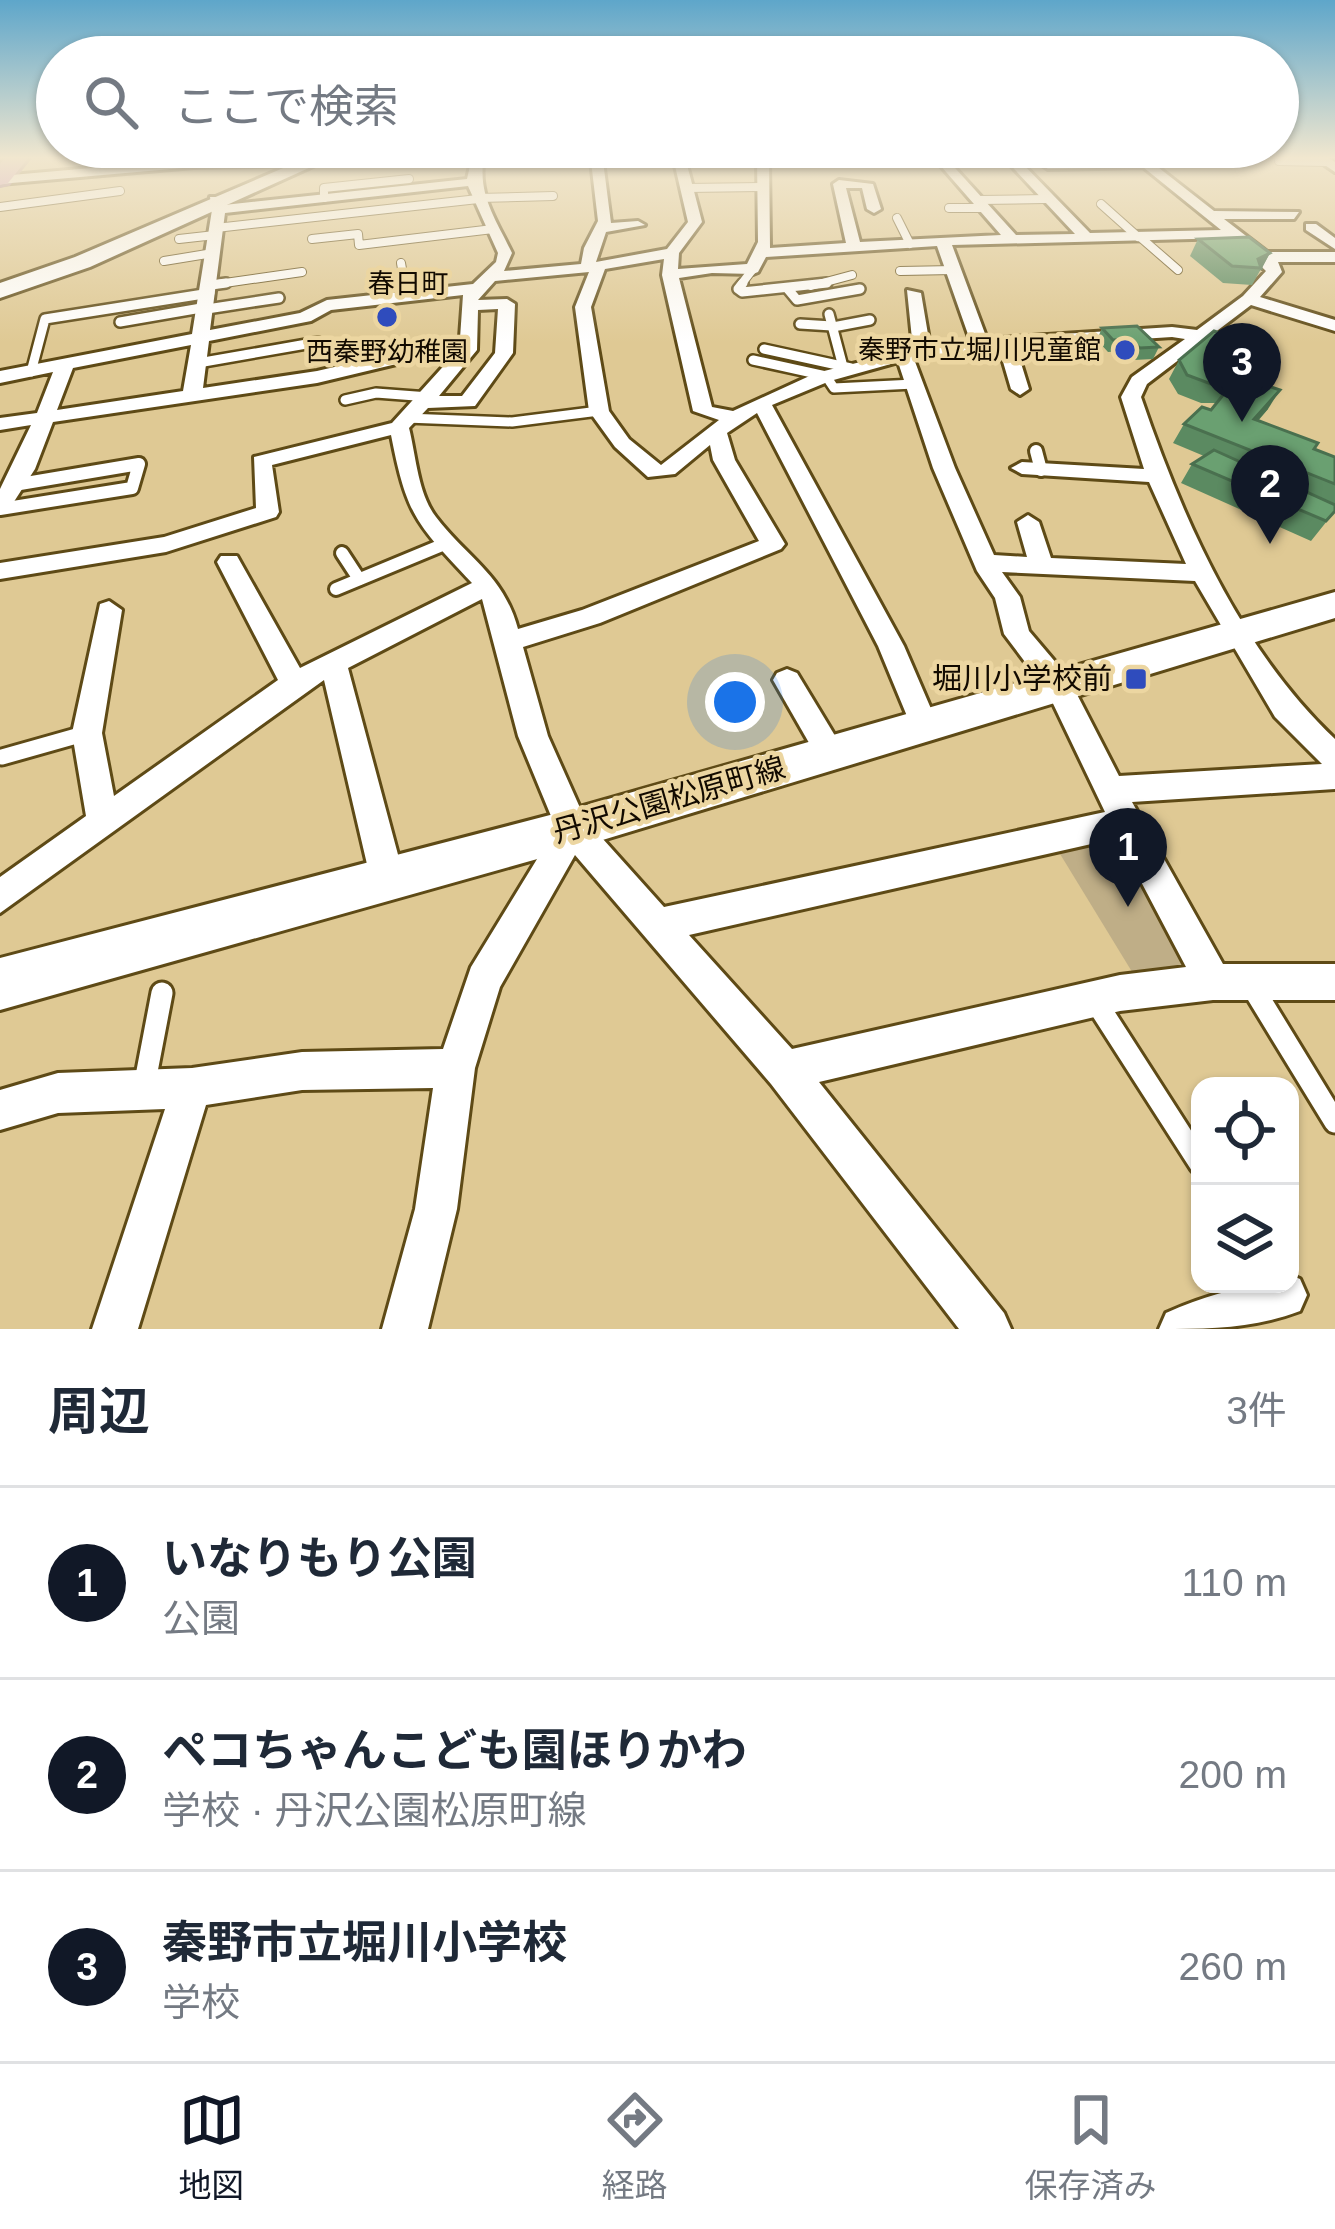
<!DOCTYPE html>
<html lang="ja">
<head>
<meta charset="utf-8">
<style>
	:root { --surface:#fff; --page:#f2f2f3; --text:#1f2937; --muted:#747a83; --line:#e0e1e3; --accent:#111827 }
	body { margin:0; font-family:Arial,"Noto Sans JP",sans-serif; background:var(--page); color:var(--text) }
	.controls { position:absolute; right:36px; bottom:36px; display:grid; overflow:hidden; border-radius:24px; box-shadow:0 3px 9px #0004 }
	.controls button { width:108px; height:108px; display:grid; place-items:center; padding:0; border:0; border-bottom:3px solid var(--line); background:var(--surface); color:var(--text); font:60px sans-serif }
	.you { position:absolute; left:735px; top:702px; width:42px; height:42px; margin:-30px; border:9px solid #fff; border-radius:50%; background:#1a73e8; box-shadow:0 0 0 18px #1a73e833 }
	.badge { display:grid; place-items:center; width:78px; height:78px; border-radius:50%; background:var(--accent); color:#fff; font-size:39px; font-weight:700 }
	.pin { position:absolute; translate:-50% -99px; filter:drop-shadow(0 3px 6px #0008) }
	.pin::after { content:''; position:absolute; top:63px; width:42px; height:36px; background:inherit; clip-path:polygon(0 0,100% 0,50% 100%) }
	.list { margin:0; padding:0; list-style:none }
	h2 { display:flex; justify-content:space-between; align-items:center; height:156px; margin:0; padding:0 48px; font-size:51px }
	h2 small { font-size:39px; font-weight:400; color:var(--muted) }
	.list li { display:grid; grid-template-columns:78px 1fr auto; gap:36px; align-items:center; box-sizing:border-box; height:192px; padding:0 48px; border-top:3px solid var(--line) }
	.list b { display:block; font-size:45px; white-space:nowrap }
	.list p { margin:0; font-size:39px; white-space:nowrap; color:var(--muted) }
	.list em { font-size:39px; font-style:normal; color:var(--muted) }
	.icon { flex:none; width:66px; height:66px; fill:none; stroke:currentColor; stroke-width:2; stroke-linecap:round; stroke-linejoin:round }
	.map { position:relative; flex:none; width:1335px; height:1329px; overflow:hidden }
	.search { position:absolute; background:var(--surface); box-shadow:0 3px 9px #0004; left:36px; right:36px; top:36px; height:132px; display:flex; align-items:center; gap:30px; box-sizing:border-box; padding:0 42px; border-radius:66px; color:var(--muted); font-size:45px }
	.sheet { height:732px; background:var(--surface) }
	nav { display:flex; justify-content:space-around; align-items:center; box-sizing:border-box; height:168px; border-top:3px solid var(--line); background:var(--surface); font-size:33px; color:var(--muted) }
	nav a { display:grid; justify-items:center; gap:6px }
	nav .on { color:var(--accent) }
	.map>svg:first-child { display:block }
	.green { fill:#bfae87 }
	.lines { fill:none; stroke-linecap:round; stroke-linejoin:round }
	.lane-far4-casing { stroke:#5e4a16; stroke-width:10 }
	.lane-far3-casing { stroke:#5e4a16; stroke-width:14 }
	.lane-far2-casing { stroke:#5e4a16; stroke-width:18 }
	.lane-far1-casing { stroke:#5e4a16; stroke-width:21 }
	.lane-casing { stroke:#5e4a16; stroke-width:27 }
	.street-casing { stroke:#5e4a16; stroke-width:6 }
	.secondary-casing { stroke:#5e4a16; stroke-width:6 }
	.highway-casing { stroke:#8b5c83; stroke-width:6 }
	.lane-far4 { stroke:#fff; stroke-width:8 }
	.lane-far3 { stroke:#fff; stroke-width:9 }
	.lane-far2 { stroke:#fff; stroke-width:12 }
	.lane-far1 { stroke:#fff; stroke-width:15 }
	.lane { stroke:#fff; stroke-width:21 }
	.street { fill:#fff; fill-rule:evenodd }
	.secondary { fill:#fff; fill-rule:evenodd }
	.highway { fill:#cc88ca; fill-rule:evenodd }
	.wall { fill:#5b8a61 }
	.shaded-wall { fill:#4a704f }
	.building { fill:#6aa071; stroke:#4a704f; stroke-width:3 }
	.poi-dot { fill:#2f4cbd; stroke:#ecd6a1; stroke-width:4.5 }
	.labels { text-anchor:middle; stroke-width:9; stroke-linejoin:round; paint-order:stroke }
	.far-neighbourhood-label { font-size:27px; fill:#120a00; stroke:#ecd6a1 }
	.far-poi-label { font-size:27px; fill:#120a00; stroke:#ecd6a1; text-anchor:end }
	.poi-label { font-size:30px; fill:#120a00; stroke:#ecd6a1; text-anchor:end }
	.street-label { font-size:30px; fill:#120a00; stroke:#ecd6a1 }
</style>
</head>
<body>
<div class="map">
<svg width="1335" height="1329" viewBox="0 0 1335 1329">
	<rect width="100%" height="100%" fill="#dfc994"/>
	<!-- green -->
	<path class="green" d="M1116 835 1128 842 1190 975 1137 980 1057 849Z"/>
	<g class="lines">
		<!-- lane-far4 casing -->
		<g class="lane-far4-casing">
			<g id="lane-far4">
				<path d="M1279 161 1326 162"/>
				<path d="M687 188 761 187"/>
				<path d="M324 198V188L409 179"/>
				<path d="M478 198 553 196"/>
				<path d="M979 200 1046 199"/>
				<path d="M1101 204 1138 237"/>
				<path d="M0 207 120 191"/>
				<path d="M949 208H985"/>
				<path d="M897 218 910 244"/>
				<path d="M216 228 478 199"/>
				<path d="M1140 237 1178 270"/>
				<path d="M179 239 215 235"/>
				<path d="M312 239 358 234 359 245 493 229"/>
				<path d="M164 261 213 253"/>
				<path d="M401 263 405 286"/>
				<path d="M900 271 954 270"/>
				<path d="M211 285 302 272"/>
				<path d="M740 286 753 269"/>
				<path d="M811 286 852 275"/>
			</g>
		</g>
		<!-- lane-far3 casing -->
		<g class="lane-far3-casing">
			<g id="lane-far3">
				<path d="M405 283 407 295"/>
				<path d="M743 283 738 289 742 292 827 283"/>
				<path d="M211 285 226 283"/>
				<path d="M787 288 797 300 860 289"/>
				<path d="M207 309 279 298"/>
				<path d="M829 314 842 363"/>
				<path d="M120 322 207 307"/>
				<path d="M800 324 832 326"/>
				<path d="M833 327 870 320"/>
				<path d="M764 349 851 368"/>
				<path d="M753 360 826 376 834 388 914 384"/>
				<path d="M198 363 318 342"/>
				<path d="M31 372 45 319 210 293"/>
				<path d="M345 400 376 393 429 397"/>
				<path d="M406 418 512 422 599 411"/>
			</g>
		</g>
		<!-- lane-far2 casing -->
		<g class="lane-far2-casing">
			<g id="lane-far2">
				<path d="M1036 451 1041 470"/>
				<path d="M0 509 132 488 139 464 14 485"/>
				<path d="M342 553 359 579"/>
				<path d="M336 589 447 543"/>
			</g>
		</g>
		<!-- lane-far1 casing -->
		<g class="lane-far1-casing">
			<path id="lane-far1" d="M2 757 87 733"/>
		</g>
		<!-- lane casing -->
		<g class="lane-casing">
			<g id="lane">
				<path d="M1253 988 1335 1122"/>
				<path d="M1096 1002 1200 1164"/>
				<path d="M144 1087 162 993"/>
			</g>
		</g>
		<!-- street casing -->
		<g class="street-casing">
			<g id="street">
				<path d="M363 157 312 165 194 167 0 184V176L194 159Z"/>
				<path d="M472 157H484C477 194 496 220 512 253L504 271 581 264 584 248 598 221 591 161H543L537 157H649L603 161 611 223 638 221 645 225 606 232 596 262 667 249 688 222 673 157H685L702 222 679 253 678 269 747 264 758 242 757 157H769L770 248 846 243 833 184 839 180 873 184 881 209 874 213 867 209 862 188H846L860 242 1001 235 933 157H945L1016 235 1075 234 1003 157H1016L1090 233 1221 230 1143 167 1048 169 1042 165 1145 157 1214 211 1299 212 1294 219H1224L1267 252H1335V262H1278L1282 272 1260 297 1335 320V331L1251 305 1147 384 1141 397C1183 520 1240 649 1335 739V789L1132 802 1223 964H1335V1000H1213L1120 1011 819 1082 1004 1313 1011 1329H959L771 1084 575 855 500 987 475 1068 457 1209 428 1329H382L415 1209 433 1088 302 1090 206 1105 138 1329H92L165 1109 58 1113 0 1130V1090L58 1073 192 1068 302 1052 443 1049 471 967 556 828 518 736 482 599 348 668 404 877 399 888 387 892 375 888 370 877 324 680 0 913V877L86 816 72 733 100 604 109 601 122 610 102 733 114 796 278 680 217 562 221 556H237L300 668 472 583C416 523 407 517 391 435L272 465 279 512 276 517 166 552 0 579V563L164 537 256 508 254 457 392 423 459 349 317 383 53 422 35 469 8 511 0 513V489L31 425 0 430V418L37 413 53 372 0 383V371L192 334 212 210 210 197H220L224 205 467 179ZM468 186 498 253 496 262 473 284 327 300 300 313 210 330 225 213ZM1231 238 1266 271 1243 296 1197 330 1172 327 987 339 952 245ZM937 246 970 340 930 346 921 293 907 290 913 349 816 373 733 411 712 407 679 278 712 273 753 274 758 272 766 257ZM664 259 662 275 693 411 719 420 661 465 629 439 609 411 591 307 605 269ZM589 272 575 307 589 411 615 447 648 477 675 474 710 445 713 460 759 541 582 610 518 629C503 574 468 559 436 517 418 494 416 456 409 428L428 408 475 406 513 353 515 304 507 299 478 300 495 281ZM463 295 460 338 317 371 203 388 209 341 311 321 331 310ZM498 309 495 353 462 396H439L477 350 478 310ZM1172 337 1185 339 1132 377 1121 397 1144 469 1022 462 1011 468 1022 474 1149 482 1186 564 1051 558 1039 522 1028 515 1017 522 1027 557 994 555 955 468 914 359 999 348 1011 389 1020 395 1029 389 1016 347ZM191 345 183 391 57 410 73 368ZM898 362 933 468 977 571 995 598 1004 634 1047 691 1105 812 664 907 585 819 548 736 523 647 600 623 781 549 785 544 735 460 727 433 757 413 878 646 914 733 924 737 934 733 938 725 904 646 772 405 830 381ZM1002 572 1195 581 1275 717 1322 764 1119 776 1068 677 1029 631 1020 597ZM1118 838 1186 967 1120 975 792 1049 689 935Z"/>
				<path d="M1313 157H1327L1335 162V172Z"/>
				<path d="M1306 224H1316L1335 238V249L1306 230Z"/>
				<path d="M787 669 797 673 840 744 845 753 840 762 830 765 820 762 773 680 777 673Z"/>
				<path d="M1290 1275 1300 1279 1307 1295 1300 1311C1252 1329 1210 1329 1159 1329L1166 1313C1207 1295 1245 1284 1290 1284Z"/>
			</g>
		</g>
		<!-- secondary casing -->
		<g class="secondary-casing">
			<g id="secondary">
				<path d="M309 157H333L90 267 0 298V283L75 257Z"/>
				<path d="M1335 592V618L573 849 0 1010V958L573 809Z"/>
			</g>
		</g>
		<!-- highway casing -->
		<g class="highway-casing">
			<path id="highway" d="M6 157H29L8 183 0 185V164Z"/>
		</g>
		<!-- lane-far4 -->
		<use href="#lane-far4" class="lane-far4"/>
		<!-- lane-far3 -->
		<use href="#lane-far3" class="lane-far3"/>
		<!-- lane-far2 -->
		<use href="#lane-far2" class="lane-far2"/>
		<!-- lane-far1 -->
		<use href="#lane-far1" class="lane-far1"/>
		<!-- lane -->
		<use href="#lane" class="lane"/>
		<!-- street -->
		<use href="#street" class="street"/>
		<!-- secondary -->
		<use href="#secondary" class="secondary"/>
		<!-- highway -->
		<use href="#highway" class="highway"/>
	</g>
	<!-- wall -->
	<g class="wall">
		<path d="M1198 239 1270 253 1252 285 1223 283 1190 256Z"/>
		<path d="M1102 328 1159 347 1153 359 1134 360 1125 351 1108 352 1097 340Z"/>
		<path d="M1250 343 1272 351 1261 369 1250 380 1268 409 1258 421 1314 449 1335 467V511L1311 541 1181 483 1192 464 1204 456 1173 443 1184 424 1211 410 1217 403H1201L1178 394 1169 379 1179 360Z"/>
	</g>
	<!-- shaded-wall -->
	<g class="shaded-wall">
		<path d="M1270 253 1261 270 1259 271 1261 268 1258 259Z"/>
		<path d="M1272 351 1261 369 1233 396 1244 378Z"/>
		<path d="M1280 390 1268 409 1242 438 1254 419Z"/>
	</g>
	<!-- building -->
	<g class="building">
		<path d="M1249 237 1270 253 1258 259 1261 268 1232 266 1198 239Z"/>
		<path d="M1137 326 1159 347 1140 348 1130 339 1113 340 1102 328Z"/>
		<path d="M1214 331 1272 351 1244 378 1280 390 1254 419 1318 443 1314 449 1335 457V484L1184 424 1202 407 1211 410 1232 384H1211L1187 375 1179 360Z"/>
		<path d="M1221 331 1251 340 1249 343 1219 333Z"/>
		<path d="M1214 450 1335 505V511L1326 521 1192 464Z"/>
	</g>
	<!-- sky -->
	<linearGradient id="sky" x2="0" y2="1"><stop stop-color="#5ea6ca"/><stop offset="0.46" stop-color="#f1e7cf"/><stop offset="1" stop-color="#f1e7cf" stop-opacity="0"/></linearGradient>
	<rect width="1335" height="343" fill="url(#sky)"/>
	<!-- markers -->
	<g class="poi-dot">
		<circle cx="387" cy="317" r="12"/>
		<circle cx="1125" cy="350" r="12"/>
		<rect x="1124" y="667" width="24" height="24" rx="6"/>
	</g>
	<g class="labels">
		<!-- far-neighbourhood labels -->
		<g class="far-neighbourhood-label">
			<text x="408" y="293">春日町</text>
		</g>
		<!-- far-poi labels -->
		<g class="far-poi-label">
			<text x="1101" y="359">秦野市立堀川児童館</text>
			<text x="387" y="361" text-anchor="middle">西秦野幼稚園</text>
		</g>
		<!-- poi labels -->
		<g class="poi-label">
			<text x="1112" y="689">堀川小学校前</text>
		</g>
		<!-- street labels -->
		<g class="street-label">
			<text transform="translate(669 800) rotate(-16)" y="10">丹沢公園松原町線</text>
		</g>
	</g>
</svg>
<div class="controls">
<button><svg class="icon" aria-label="locate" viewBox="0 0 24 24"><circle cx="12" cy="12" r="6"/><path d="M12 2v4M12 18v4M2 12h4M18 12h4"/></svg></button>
<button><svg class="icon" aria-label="layers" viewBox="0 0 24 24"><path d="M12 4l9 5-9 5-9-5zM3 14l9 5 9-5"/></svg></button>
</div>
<div class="you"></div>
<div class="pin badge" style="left:1128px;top:907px">1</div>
<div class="pin badge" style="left:1270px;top:544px">2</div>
<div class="pin badge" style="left:1242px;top:422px">3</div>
<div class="search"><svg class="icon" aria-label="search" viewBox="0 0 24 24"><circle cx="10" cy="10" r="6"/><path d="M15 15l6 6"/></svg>ここで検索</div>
</div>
<section class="sheet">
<h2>周辺<small>3件</small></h2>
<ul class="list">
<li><span class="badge">1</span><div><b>いなりもり公園</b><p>公園</p></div><em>110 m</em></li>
<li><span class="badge">2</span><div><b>ペコちゃんこども園ほりかわ</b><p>学校 · 丹沢公園松原町線</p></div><em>200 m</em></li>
<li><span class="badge">3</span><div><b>秦野市立堀川小学校</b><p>学校</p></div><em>260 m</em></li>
</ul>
</section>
<nav>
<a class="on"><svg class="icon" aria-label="map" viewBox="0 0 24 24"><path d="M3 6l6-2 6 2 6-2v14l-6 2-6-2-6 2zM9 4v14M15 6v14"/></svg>地図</a>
<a><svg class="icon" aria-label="directions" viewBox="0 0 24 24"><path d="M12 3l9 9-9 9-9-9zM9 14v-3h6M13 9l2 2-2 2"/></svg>経路</a>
<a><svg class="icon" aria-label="saved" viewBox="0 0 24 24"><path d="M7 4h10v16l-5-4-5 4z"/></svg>保存済み</a>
</nav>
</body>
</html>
